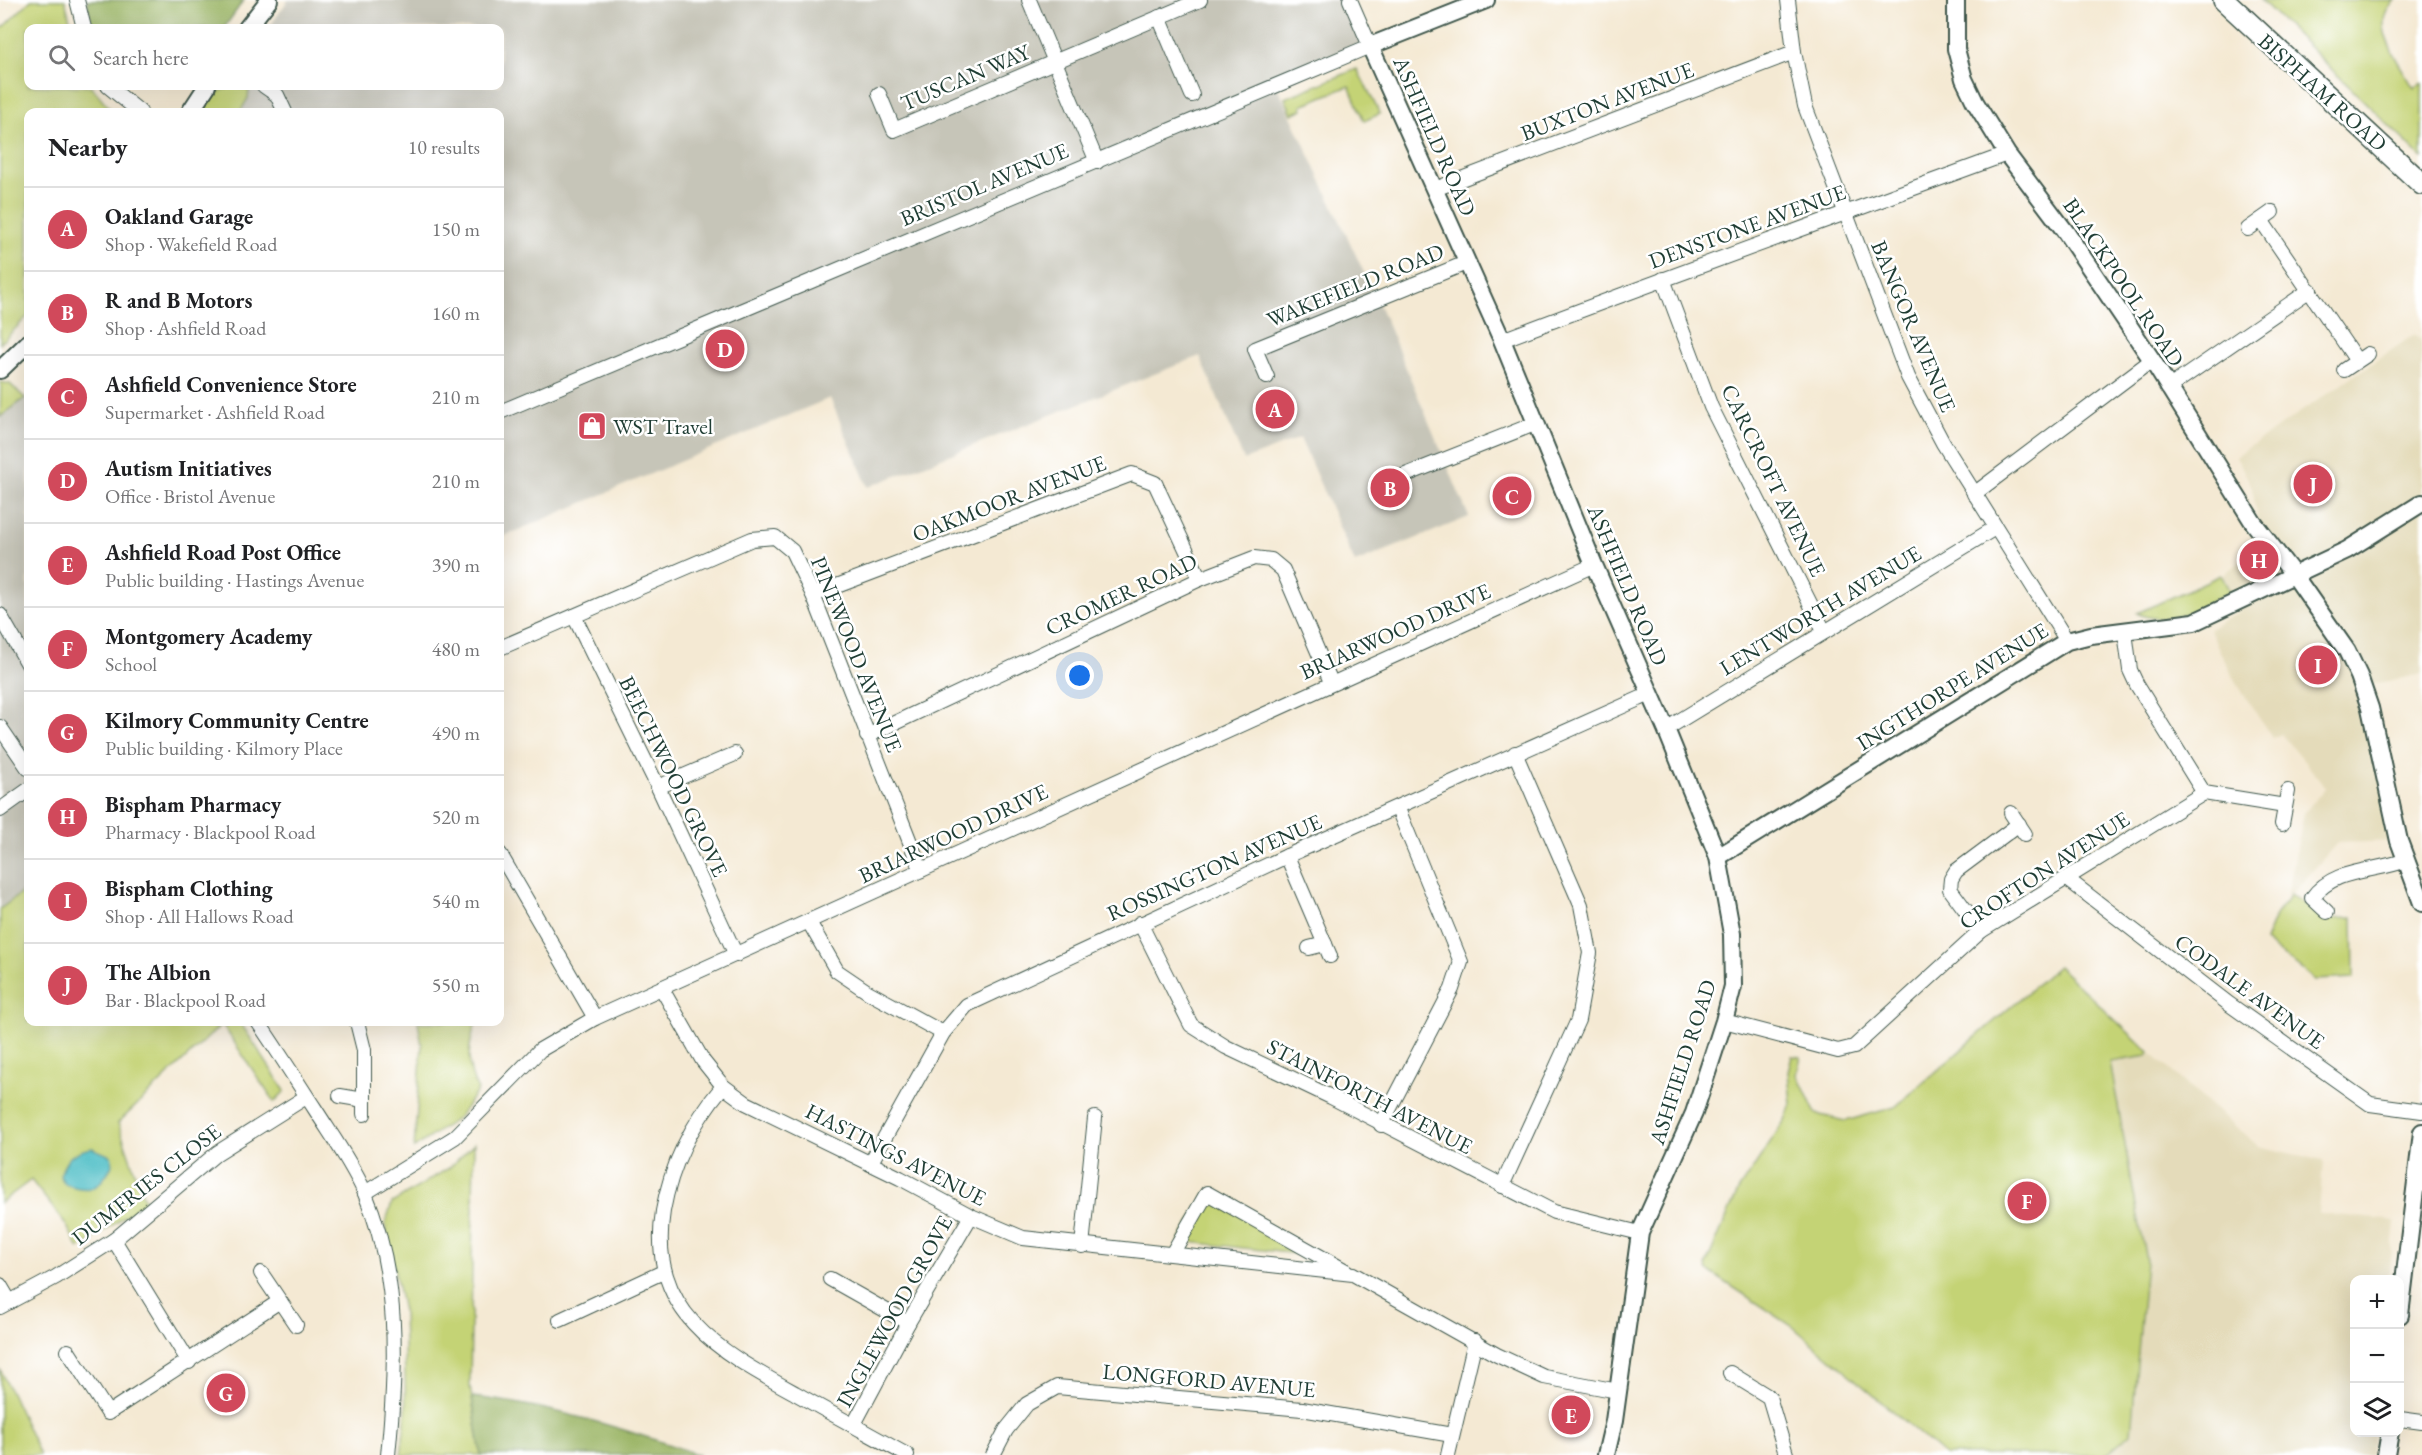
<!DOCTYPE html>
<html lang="en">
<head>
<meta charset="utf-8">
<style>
	:root { --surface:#fff; --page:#f2f2f2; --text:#202124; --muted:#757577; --line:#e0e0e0; --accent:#d1495b }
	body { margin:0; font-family:"EB Garamond",serif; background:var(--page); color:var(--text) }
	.controls { position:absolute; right:18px; bottom:18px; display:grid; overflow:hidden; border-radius:12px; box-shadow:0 6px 24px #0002 }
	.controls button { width:54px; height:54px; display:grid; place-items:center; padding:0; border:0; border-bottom:2px solid var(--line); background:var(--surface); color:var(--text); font:30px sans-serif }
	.you { position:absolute; left:1080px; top:676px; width:21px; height:21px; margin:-15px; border:4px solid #fff; border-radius:50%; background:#1a73e8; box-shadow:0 0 0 9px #1a73e833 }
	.badge { display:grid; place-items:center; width:39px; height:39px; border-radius:50%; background:var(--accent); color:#fff; font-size:20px; font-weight:700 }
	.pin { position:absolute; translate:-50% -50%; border:3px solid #fff; box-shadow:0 2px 6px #0006 }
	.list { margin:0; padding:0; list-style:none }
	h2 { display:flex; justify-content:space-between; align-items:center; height:78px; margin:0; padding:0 24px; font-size:26px }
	h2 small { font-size:20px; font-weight:400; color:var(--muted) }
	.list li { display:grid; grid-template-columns:39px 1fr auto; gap:18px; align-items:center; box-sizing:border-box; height:84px; padding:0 24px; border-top:2px solid var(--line) }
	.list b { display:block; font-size:22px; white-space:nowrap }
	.list p { margin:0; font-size:20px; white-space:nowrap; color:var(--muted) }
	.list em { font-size:20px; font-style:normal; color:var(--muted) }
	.icon { flex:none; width:33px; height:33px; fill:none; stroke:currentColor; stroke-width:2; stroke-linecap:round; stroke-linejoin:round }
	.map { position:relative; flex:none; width:2422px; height:1455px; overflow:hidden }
	.search { position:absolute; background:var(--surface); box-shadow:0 6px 24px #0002; left:24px; top:24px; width:480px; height:66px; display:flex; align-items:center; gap:15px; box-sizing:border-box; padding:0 21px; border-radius:12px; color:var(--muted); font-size:22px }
	.panel { position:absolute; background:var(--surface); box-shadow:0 6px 24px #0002; left:24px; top:108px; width:480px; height:918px; border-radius:12px }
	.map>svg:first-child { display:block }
	.built { fill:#e4dbba }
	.industrial { fill:#c6c5b8 }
	.green { fill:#c4d375; stroke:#728854; stroke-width:1.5 }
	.forest { fill:#9bb566; stroke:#5d794d; stroke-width:1.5 }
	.water { fill:#52c0c8; stroke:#387e7e; stroke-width:1.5 }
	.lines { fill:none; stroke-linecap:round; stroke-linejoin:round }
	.minor-casing { stroke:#3f574c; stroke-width:16 }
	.tertiary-casing { stroke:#3f574c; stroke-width:20 }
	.primary-casing { stroke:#3f574c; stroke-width:24 }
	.minor { stroke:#fff; stroke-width:14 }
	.tertiary { stroke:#fff; stroke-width:16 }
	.primary { stroke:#fff; stroke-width:21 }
	.labels { text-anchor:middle; stroke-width:5; stroke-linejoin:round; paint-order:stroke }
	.street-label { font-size:22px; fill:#1f3d34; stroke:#fff }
	.poi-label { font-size:22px; fill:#1f3d34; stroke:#fff; text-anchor:start }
</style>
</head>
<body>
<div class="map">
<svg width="2422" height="1455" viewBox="0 0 2422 1455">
	<rect width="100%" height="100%" fill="#fff"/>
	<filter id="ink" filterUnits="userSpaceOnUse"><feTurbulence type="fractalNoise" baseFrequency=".0167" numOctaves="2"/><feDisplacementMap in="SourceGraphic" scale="12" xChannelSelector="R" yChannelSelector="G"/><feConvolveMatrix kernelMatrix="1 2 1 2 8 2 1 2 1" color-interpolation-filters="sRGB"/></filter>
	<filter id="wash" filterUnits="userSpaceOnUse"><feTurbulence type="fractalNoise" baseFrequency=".008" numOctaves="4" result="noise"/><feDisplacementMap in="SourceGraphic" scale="24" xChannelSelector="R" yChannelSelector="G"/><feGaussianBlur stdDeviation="1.35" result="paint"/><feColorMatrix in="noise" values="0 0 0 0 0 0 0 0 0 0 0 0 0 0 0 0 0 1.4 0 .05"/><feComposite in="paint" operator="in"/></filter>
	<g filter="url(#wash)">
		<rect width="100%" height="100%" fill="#f4e9d3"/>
		<!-- built -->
		<g class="built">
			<path d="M2415 334 2422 342V674L2363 686 2399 841 2337 843 2286 901 2304 813 2326 787 2281 734 2272 738 2234 679 2209 629 2240 611 2221 575 2262 548 2252 487 2236 456Z"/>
			<path d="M2058 966 2149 1052 2258 1146 2323 1161 2319 1213 2395 1221 2389 1279 2354 1280V1432L2373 1433 2371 1455H1944L1792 1326 1707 1270 1706 1264 1739 1189 1785 1120 1791 1104 1788 1072 1792 1056 1801 1057 1797 1074 1816 1114 1846 1121 1895 1107Z"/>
		</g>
		<!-- industrial -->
		<g class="industrial">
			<path d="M288 0H1350L1370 46 1277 86 1381 309 1469 517 1355 563 1300 438 1244 460 1200 356 868 487 830 398 502 537 500 531V112H239L248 98 249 86H500V28H269Z"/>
			<path d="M28 395V888L0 909V417Z"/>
		</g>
		<!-- green -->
		<g class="green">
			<path d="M31 0H65L72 28H28V86H91L113 112H28V316L0 344V30Z"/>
			<path d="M2261 0H2396C2366 21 2399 63 2412 85L2414 88 2422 83V158Z"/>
			<path d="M1357 69 1380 114 1364 121 1349 86 1302 105 1303 109 1292 114 1285 98Z"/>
			<path d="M232 86 249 90 248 98 240 112H200L217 92Z"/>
			<path d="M1 382 10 384 25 398 0 417Z"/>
			<path d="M2221 575 2230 592C2203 606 2167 629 2137 613Z"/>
			<path d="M28 888V1022H240L285 1091 274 1102 222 1024 118 1123 145 1202 79 1249 65 1223 31 1180 0 1203V909Z"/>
			<path d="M2291 895 2327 919 2353 918 2354 978 2315 980 2265 941 2276 914Z"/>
			<path d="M2058 966 2149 1052 2147 1056 2110 1062 2146 1261 2131 1433 2105 1455H1944L1792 1326 1707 1270 1706 1264 1739 1189 1785 1120 1791 1104 1788 1072 1792 1056 1801 1057 1797 1074 1816 1114 1846 1121 1895 1107Z"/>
			<path d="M418 1022H476C468 1047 465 1066 478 1090L459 1117 414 1148 422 1046Z"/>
			<path d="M474 1144 470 1386 481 1455H401L406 1413 403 1311 385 1224 392 1203 449 1168Z"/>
			<path d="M1207 1193 1307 1255 1179 1241Z"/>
			<path d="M0 1369 40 1455H0Z"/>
		</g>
		<!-- forest -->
		<g class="forest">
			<path d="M87 0H244L224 28H92Z"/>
			<path d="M472 1397C549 1405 626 1429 699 1455H481Z"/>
		</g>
		<!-- water -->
		<path class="water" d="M92 1148 111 1156 113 1164C98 1189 93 1194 65 1184L60 1176C65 1158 74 1151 92 1148Z"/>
	</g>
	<g filter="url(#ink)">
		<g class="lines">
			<!-- minor casing -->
			<g class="minor-casing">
				<g id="minor">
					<path d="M77 0 84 28"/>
					<path d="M1029 0 1097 162"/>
					<path d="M1788 0 1794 52 1805 106 1908 377 1943 443 2067 641"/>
					<path d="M1159 17 1192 95"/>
					<path d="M108 86 140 112"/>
					<path d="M264 86 277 95 285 112"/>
					<path d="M879 94 894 130 1200 0"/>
					<path d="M1435 189 1794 52"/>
					<path d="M2261 220 2357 361"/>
					<path d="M2248 229 2272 212"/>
					<path d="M1663 279 1711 407 1824 631"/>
					<path d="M1502 340C1670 276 1838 216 2007 154"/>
					<path d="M2344 370 2368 354"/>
					<path d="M1267 377 1255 349 1466 263"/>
					<path d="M2168 388 2310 290"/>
					<path d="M500 412 1370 46 1350 0"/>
					<path d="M1403 476 1537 423"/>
					<path d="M1974 494 2152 360"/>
					<path d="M813 595 1132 474 1155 483 1200 579"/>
					<path d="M0 615 28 664"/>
					<path d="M574 616 658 787 736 955"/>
					<path d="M500 648 752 539 775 537 792 551 813 595 921 870"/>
					<path d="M0 727 28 768"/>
					<path d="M1666 729 1995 528"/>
					<path d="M867 736 1200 579 1254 558 1271 560 1283 570 1331 682"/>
					<path d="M658 787 735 754"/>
					<path d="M2204 793 2285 806"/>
					<path d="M0 810 28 790"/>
					<path d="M2011 813 2025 834"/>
					<path d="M2282 824 2288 791"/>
					<path d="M500 854 595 1018"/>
					<path d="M1287 856 1330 956"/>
					<path d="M2066 878 2229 1004 2370 1104 2422 1111"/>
					<path d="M2327 912 2312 898C2334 867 2374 873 2406 860"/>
					<path d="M809 922 837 971 868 992 943 1033"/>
					<path d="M1140 923 1191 1025 1226 1047 1331 1097 1554 1212 1640 1233"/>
					<path d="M1981 931 1950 889 1951 879 1956 871 2019 824"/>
					<path d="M1309 948 1325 944"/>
					<path d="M662 989 703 1061 723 1086 746 1103 900 1178 971 1216 1023 1238 1353 1274 1497 1355 1544 1377 1618 1391"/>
					<path d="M1724 1021 1838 1051 1854 1047 1981 931 2204 793 2137 685 2130 670 2125 632"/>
					<path d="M258 1022C278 1051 296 1080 315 1109 332 1136 351 1162 364 1191 400 1275 397 1366 388 1455"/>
					<path d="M357 1022 364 1050V1114"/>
					<path d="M723 1086C693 1122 671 1165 663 1211 647 1312 719 1351 795 1393 832 1414 869 1434 907 1455"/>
					<path d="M340 1096 364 1100"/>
					<path d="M1381 1125 1452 989 1461 962 1398 809"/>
					<path d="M870 1164 943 1033 967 1005 1287 856 1650 694"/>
					<path d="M1502 1186 1578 1020 1590 953 1581 905 1515 753"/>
					<path d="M365 1193 455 1137 540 1050 595 1018 1594 565"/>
					<path d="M114 1240 189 1362"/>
					<path d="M1082 1246 1095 1118"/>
					<path d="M1172 1254 1207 1193 1346 1271"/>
					<path d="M261 1273 296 1325"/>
					<path d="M830 1279 908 1323"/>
					<path d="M0 1285 10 1302"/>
					<path d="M0 1307 56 1277 114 1240 217 1153 306 1097"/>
					<path d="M560 1320 663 1272"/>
					<path d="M68 1351 108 1413 280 1301"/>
					<path d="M1730 1373 1769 1397 1786 1454"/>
					<path d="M2400 1419 2422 1422"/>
					<path d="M853 1426 908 1323 971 1216"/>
					<path d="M993 1455 1006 1430 1027 1404 1057 1387 1302 1409 1452 1435"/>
					<path d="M1448 1455 1475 1341"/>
				</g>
			</g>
			<!-- tertiary casing -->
			<g class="tertiary-casing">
				<g id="tertiary">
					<path d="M1486 0 1370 46 1502 340 1594 565 1666 729 1718 857 1732 934 1733 986 1724 1021 1694 1113 1640 1233 1614 1421 1606 1455"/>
					<path d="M1956 0V49L1964 79 1975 102 2007 154 2065 231 2152 360 2253 522 2294 575 2347 651 2359 676 2370 708 2399 841 2422 903"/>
					<path d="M247 28 269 0"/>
					<path d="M190 112 207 86"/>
					<path d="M0 370 28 343"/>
					<path d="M1718 857 2067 641 2091 635 2194 622 2347 550 2422 503"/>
					<path d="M2400 1315 2422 1132"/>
					<path d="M2386 1455 2390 1432"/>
				</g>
			</g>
			<!-- primary casing -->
			<g class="primary-casing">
				<path id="primary" d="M2224 0 2422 184"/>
			</g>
			<!-- minor -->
			<use href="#minor" class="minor"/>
			<!-- tertiary -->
			<use href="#tertiary" class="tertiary"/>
			<!-- primary -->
			<use href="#primary" class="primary"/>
		</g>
	</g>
	<!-- icons -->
	<defs>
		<g id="shop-square" transform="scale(1.5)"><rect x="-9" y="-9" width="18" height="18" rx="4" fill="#d1495b" stroke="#fff"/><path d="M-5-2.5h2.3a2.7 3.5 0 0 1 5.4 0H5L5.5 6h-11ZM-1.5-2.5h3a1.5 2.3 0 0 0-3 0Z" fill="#fff"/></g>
	</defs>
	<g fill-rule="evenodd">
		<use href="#shop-square" x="592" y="426"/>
	</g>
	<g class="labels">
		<!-- street labels -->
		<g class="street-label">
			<text transform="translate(965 77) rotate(-23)" y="8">TUSCAN WAY</text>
			<text transform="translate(2323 92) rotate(42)" y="8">BISPHAM ROAD</text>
			<text transform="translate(1607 101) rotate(-21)" y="8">BUXTON AVENUE</text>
			<text transform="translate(1435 136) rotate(66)" y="8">ASHFIELD ROAD</text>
			<text transform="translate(984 184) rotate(-23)" y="8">BRISTOL AVENUE</text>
			<text transform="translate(1747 226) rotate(-20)" y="8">DENSTONE AVENUE</text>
			<text transform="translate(2124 282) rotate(56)" y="8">BLACKPOOL ROAD</text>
			<text transform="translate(1355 285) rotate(-22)" y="8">WAKEFIELD ROAD</text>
			<text transform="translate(1914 326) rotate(67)" y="8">BANGOR AVENUE</text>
			<text transform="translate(1774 480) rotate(64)" y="8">CARCROFT AVENUE</text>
			<text transform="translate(1009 498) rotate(-21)" y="8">OAKMOOR AVENUE</text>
			<text transform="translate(1628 585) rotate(67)" y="8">ASHFIELD ROAD</text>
			<text transform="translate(1121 594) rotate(-25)" y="8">CROMER ROAD</text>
			<text transform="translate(1820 610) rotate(-31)" y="8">LENTWORTH AVENUE</text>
			<text transform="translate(1395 631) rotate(-24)" y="8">BRIARWOOD DRIVE</text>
			<text transform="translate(857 654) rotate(68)" y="8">PINEWOOD AVENUE</text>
			<text transform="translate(1952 686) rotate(-32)" y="8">INGTHORPE AVENUE</text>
			<text transform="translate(674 776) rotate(64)" y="8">BEECHWOOD GROVE</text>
			<text transform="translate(953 833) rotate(-25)" y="8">BRIARWOOD DRIVE</text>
			<text transform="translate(1214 867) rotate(-24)" y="8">ROSSINGTON AVENUE</text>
			<text transform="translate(2044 870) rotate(-33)" y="8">CROFTON AVENUE</text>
			<text transform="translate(2250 991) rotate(36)" y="8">CODALE AVENUE</text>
			<text transform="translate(1682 1062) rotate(-72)" y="8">ASHFIELD ROAD</text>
			<text transform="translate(1370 1096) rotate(27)" y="8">STAINFORTH AVENUE</text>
			<text transform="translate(896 1154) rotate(27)" y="8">HASTINGS AVENUE</text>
			<text transform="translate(146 1184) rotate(-38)" y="8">DUMFRIES CLOSE</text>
			<text transform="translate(894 1311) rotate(-61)" y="8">INGLEWOOD GROVE</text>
			<text transform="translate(1209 1380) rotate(5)" y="8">LONGFORD AVENUE</text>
		</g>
		<!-- poi labels -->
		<g class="poi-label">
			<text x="613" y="434">WST Travel</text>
		</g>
	</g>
</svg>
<div class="controls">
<button>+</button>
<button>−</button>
<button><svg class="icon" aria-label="layers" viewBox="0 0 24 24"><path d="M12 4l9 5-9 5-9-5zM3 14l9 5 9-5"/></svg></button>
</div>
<div class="you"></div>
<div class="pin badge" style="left:1275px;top:409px">A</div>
<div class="pin badge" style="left:1390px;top:488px">B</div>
<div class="pin badge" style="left:1512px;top:496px">C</div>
<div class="pin badge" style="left:725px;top:349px">D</div>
<div class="pin badge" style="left:1571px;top:1415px">E</div>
<div class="pin badge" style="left:2027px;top:1201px">F</div>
<div class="pin badge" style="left:226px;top:1393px">G</div>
<div class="pin badge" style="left:2259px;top:560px">H</div>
<div class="pin badge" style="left:2318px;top:665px">I</div>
<div class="pin badge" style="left:2313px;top:484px">J</div>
<div class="search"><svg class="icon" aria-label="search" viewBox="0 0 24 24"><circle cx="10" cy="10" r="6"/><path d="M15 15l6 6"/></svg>Search here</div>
<section class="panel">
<h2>Nearby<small>10 results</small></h2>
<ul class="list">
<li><span class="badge">A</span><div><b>Oakland Garage</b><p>Shop · Wakefield Road</p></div><em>150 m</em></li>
<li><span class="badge">B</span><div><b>R and B Motors</b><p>Shop · Ashfield Road</p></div><em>160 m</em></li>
<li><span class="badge">C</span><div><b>Ashfield Convenience Store</b><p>Supermarket · Ashfield Road</p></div><em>210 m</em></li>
<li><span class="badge">D</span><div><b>Autism Initiatives</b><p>Office · Bristol Avenue</p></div><em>210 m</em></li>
<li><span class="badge">E</span><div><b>Ashfield Road Post Office</b><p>Public building · Hastings Avenue</p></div><em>390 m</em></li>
<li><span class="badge">F</span><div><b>Montgomery Academy</b><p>School</p></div><em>480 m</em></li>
<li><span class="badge">G</span><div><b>Kilmory Community Centre</b><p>Public building · Kilmory Place</p></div><em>490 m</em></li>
<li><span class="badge">H</span><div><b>Bispham Pharmacy</b><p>Pharmacy · Blackpool Road</p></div><em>520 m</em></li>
<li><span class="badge">I</span><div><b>Bispham Clothing</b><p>Shop · All Hallows Road</p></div><em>540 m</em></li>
<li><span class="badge">J</span><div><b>The Albion</b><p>Bar · Blackpool Road</p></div><em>550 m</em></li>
</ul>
</section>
</div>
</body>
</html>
